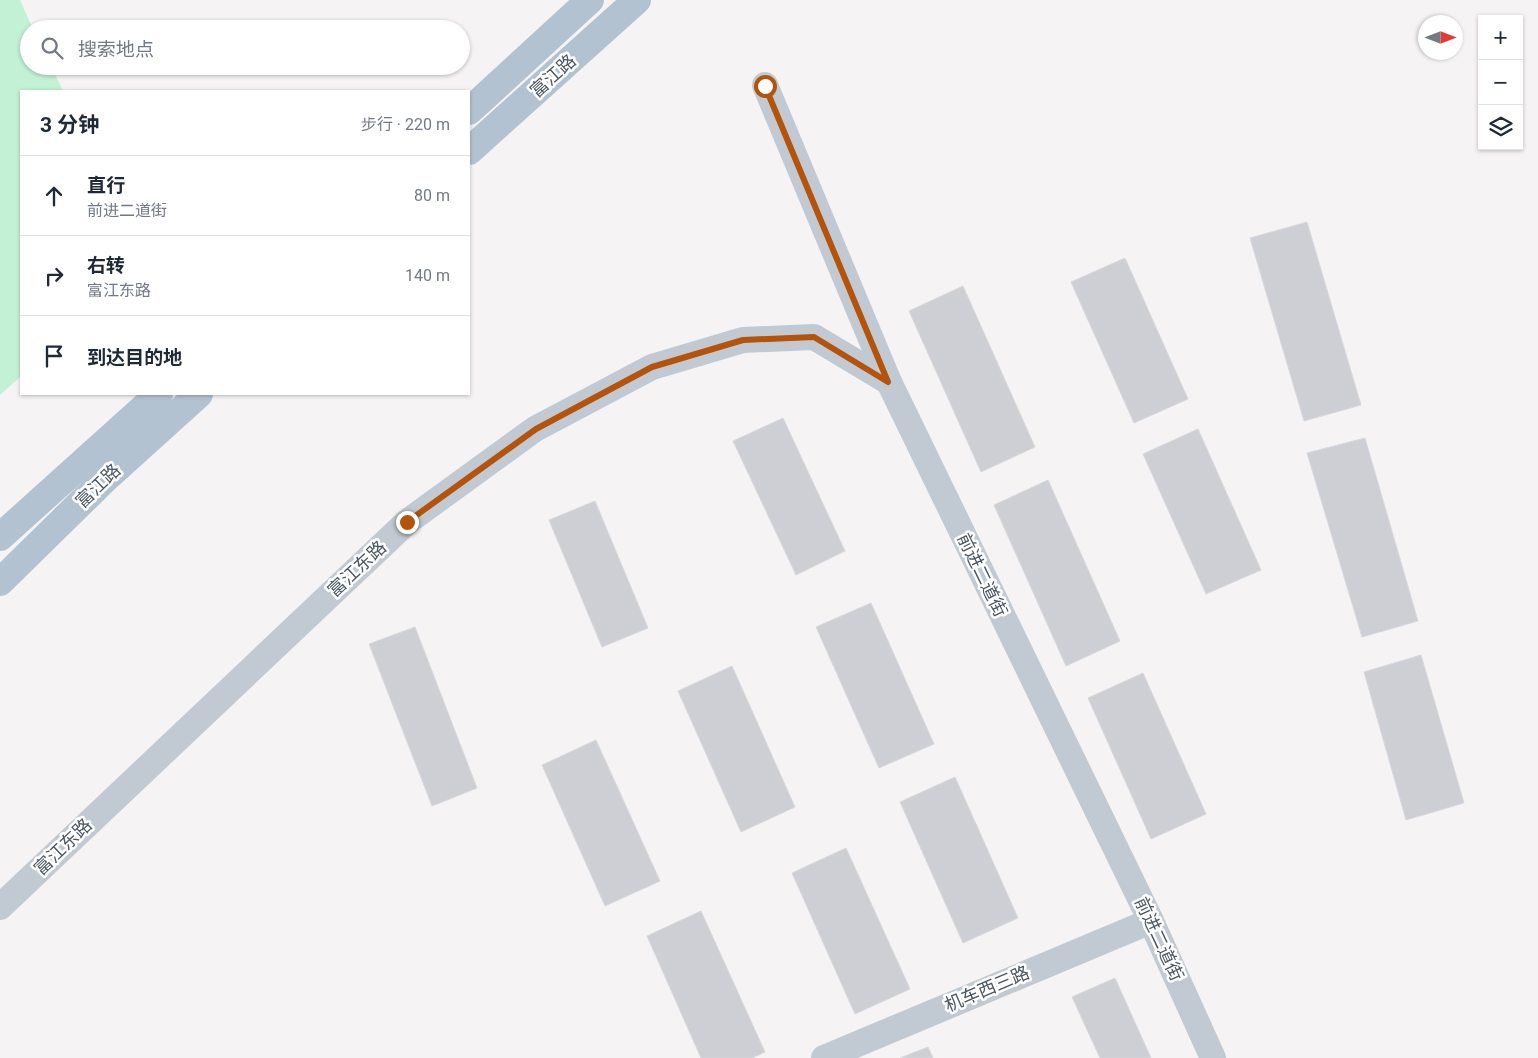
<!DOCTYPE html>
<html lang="zh">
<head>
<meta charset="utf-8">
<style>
	:root { --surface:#fff; --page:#f6f6f7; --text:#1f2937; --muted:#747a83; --line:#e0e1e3 }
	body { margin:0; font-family:Roboto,"Noto Sans SC",sans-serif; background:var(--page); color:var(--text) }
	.controls { position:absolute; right:15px; top:15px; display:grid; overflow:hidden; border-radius:0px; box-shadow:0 1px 4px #0004 }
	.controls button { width:45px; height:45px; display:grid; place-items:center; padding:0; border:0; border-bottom:1px solid var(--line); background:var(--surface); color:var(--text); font:25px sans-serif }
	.compass { position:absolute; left:1418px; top:15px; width:45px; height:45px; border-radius:50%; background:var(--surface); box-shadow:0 1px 4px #0004; rotate:90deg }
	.stop { position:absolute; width:15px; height:15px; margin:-11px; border:4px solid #b45309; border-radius:50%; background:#fff }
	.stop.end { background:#b45309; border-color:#fff; box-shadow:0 1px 5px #0008 }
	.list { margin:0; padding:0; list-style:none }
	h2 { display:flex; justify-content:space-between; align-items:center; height:65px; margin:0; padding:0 20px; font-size:21px }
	h2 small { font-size:16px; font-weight:400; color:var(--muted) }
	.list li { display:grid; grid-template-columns:32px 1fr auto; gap:15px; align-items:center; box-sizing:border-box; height:80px; padding:0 20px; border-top:1px solid var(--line) }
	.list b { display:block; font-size:19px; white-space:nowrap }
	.list p { margin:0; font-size:16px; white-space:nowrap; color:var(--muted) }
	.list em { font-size:16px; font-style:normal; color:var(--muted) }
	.icon { flex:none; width:28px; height:28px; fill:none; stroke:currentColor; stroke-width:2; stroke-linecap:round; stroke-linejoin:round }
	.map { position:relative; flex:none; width:1538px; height:1058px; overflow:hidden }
	.search { position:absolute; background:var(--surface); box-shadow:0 1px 4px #0004; left:20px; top:20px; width:450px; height:55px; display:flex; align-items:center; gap:12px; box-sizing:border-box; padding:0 18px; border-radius:28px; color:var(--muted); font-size:19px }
	.panel { position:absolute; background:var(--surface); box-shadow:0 1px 4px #0004; left:20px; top:90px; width:450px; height:305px; border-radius:0px }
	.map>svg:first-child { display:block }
	.green { fill:#c3f1d5 }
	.building { fill:#cdcfd5; stroke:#d7d9de }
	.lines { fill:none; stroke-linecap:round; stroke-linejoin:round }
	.minor { stroke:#c1cad2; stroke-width:26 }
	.major { stroke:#b3c2d1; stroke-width:28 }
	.route { stroke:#b45309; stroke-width:6 }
	.labels { text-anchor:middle; stroke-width:5; stroke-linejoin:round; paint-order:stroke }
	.street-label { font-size:18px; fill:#4a5661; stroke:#fff }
</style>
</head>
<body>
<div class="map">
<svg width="1538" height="1058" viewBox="0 0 1538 1058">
	<rect width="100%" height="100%" fill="#f5f3f3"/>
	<!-- green -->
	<path class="green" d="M0 0H20L33 29H29V66H51L63 91H21V376L0 395Z"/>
	<!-- building -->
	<g class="building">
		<path d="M1307 222 1361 405 1304 421 1250 238Z"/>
		<path d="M1125 258 1188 399 1134 423 1071 282Z"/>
		<path d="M963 286 1035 447 981 472 909 311Z"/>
		<path d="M783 418 845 551 796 575 733 441Z"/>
		<path d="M1198 429 1261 570 1206 594 1143 454Z"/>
		<path d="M1365 438 1418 621 1362 637 1307 453Z"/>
		<path d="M1048 480 1120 641 1066 666 994 505Z"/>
		<path d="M595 501 648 628 602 647 549 520Z"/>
		<path d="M871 603 934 744 879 768 816 627Z"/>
		<path d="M415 627 477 788 432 806 369 644Z"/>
		<path d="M1421 655 1464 803 1406 820 1364 672Z"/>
		<path d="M732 666 795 807 741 832 678 691Z"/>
		<path d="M1143 673 1206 814 1151 839 1088 698Z"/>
		<path d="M596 740 660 881 605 906 542 765Z"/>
		<path d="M955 777 1018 918 963 943 900 802Z"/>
		<path d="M846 848 910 989 855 1014 792 873Z"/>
		<path d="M701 911 765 1052 752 1058H701L647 936Z"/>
		<path d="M1115 978 1151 1058H1100L1072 997Z"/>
		<path d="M928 1047 933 1058H900Z"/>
	</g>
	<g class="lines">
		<!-- minor -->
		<g class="minor">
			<path d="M765 85 889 382 1151 921 1213 1058"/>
			<path d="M0 907 407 522 535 429 652 367 743 340 814 337 889 382"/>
			<path d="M824 1058 1151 921"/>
		</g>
		<!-- major -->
		<g class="major">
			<path d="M469 111 590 0"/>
			<path d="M469 151 637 0"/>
			<path d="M0 537 159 394"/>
			<path d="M0 582 106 478 199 394"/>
		</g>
	</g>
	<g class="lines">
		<!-- route -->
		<path class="route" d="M407 522 536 429 652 367 743 340 814 337 888 382 765 86"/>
	</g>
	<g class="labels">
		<!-- street labels -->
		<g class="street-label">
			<text transform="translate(553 76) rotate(-42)" y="6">富江路</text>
			<text transform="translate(98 486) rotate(-44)" y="6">富江路</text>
			<text transform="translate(357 569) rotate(-43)" y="6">富江东路</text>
			<text transform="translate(982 575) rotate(64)" y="6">前进二道街</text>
			<text transform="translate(63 847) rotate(-44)" y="6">富江东路</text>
			<text transform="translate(1159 939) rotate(65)" y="6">前进二道街</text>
			<text transform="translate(987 989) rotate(-23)" y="6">机车西三路</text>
		</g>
	</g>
</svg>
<div class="controls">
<button>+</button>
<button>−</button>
<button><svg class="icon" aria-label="layers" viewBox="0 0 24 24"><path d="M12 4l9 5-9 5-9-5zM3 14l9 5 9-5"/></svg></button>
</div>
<svg class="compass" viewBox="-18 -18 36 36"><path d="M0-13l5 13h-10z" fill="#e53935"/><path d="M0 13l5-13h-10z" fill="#747a83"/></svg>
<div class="stop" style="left:765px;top:86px"></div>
<div class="stop end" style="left:407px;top:522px"></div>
<div class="search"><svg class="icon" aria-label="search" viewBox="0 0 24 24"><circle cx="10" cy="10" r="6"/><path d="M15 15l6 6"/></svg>搜索地点</div>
<section class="panel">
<h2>3 分钟<small>步行 · 220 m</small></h2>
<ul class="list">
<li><svg class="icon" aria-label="ahead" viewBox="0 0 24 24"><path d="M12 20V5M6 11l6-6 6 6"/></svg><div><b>直行</b><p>前进二道街</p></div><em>80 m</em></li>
<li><svg class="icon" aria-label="right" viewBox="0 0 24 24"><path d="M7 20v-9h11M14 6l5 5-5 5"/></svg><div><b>右转</b><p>富江东路</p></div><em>140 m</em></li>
<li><svg class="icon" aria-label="arrive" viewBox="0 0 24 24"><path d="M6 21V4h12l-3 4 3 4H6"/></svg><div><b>到达目的地</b></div></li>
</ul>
</section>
</div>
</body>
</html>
